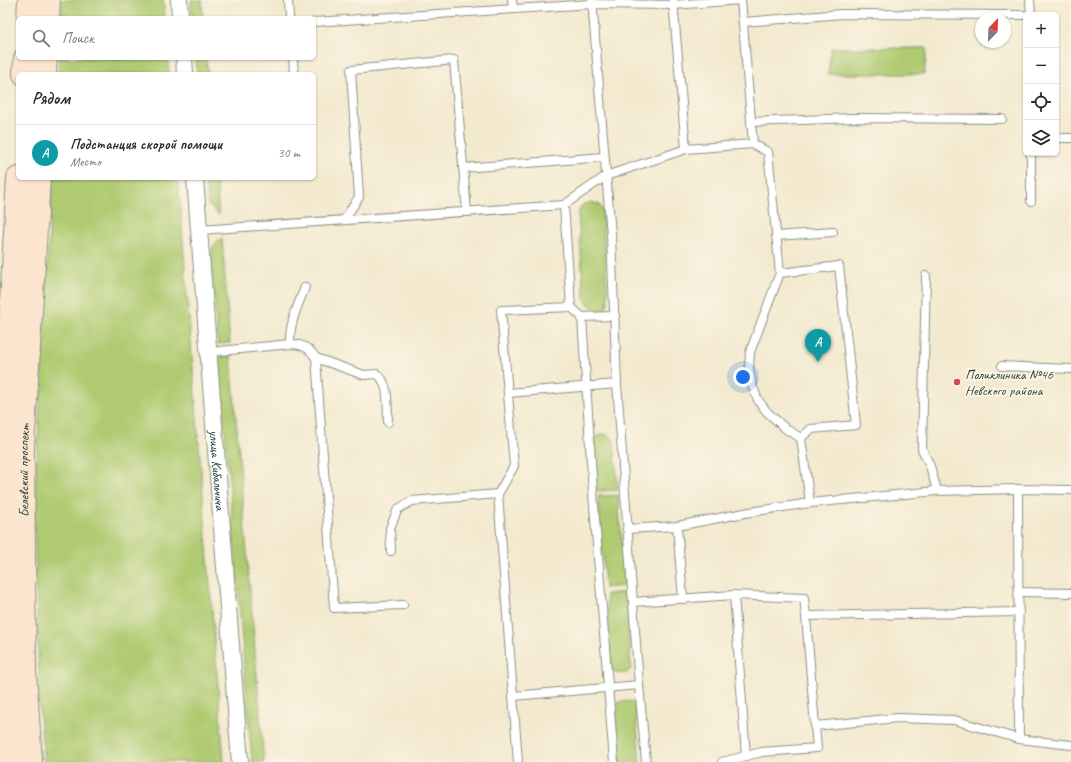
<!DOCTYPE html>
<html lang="ru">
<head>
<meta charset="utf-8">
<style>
	:root { --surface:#fff; --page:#f7f7f7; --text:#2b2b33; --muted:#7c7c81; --line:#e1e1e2; --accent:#1a73e8 }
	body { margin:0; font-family:Caveat,sans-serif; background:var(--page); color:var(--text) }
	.controls { position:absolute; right:12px; top:12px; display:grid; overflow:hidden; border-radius:6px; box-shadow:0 1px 3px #0004 }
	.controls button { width:36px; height:36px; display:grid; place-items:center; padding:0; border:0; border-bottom:1px solid var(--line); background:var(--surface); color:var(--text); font:20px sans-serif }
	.compass { position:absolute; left:975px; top:12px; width:36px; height:36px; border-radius:50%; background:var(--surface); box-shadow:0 1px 3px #0004; rotate:23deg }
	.you { position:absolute; left:743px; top:377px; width:14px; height:14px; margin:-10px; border:3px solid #fff; border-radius:50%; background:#1a73e8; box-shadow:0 0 0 6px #1a73e833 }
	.badge { display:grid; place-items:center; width:26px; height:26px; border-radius:50%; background:var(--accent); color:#fff; font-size:13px; font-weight:700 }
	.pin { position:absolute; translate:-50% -33px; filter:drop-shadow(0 1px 2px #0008) }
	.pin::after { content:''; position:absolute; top:21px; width:14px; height:12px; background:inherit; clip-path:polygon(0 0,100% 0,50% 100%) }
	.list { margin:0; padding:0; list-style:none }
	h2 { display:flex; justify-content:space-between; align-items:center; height:52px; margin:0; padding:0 16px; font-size:17px }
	h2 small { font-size:13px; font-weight:400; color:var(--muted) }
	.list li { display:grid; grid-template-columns:26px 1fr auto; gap:12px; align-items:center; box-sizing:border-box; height:56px; padding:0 16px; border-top:1px solid var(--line) }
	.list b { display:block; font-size:15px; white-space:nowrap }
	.list p { margin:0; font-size:13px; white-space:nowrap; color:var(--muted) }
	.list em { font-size:13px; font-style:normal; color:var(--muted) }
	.icon { flex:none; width:22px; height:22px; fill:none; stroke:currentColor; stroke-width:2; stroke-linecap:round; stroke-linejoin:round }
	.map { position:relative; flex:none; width:1071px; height:762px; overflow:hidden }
	.search { position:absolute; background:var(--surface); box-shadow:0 1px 3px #0004; left:16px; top:16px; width:300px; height:44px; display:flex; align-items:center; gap:10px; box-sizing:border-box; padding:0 14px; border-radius:6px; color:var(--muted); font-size:15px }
	.panel { position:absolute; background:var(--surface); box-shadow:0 1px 3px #0004; left:16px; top:72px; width:300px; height:108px; border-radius:6px }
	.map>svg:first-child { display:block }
	.green { fill:#afca71; stroke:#678452 }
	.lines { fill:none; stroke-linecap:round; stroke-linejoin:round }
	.lane-casing { stroke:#899382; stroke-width:10 }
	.street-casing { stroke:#899382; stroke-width:18 }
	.secondary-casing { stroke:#899382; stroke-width:24 }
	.lane { stroke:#fff; stroke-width:8 }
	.street { stroke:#fff; stroke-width:16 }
	.secondary { stroke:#fbe5cf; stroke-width:22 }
	.poi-dot { fill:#d1495b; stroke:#fcf5e5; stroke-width:1.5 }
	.labels { text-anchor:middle; stroke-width:3.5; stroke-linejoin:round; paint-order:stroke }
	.poi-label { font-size:14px; fill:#1f3d34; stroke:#fcf5e5; text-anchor:start }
	.street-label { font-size:14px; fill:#1f3d34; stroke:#fcf5e5 }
</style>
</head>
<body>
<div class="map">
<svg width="1071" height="762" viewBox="0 0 1071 762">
	<rect width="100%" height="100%" fill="#fcf5e5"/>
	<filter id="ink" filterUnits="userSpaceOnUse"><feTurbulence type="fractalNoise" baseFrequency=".025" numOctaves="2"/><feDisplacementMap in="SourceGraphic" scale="8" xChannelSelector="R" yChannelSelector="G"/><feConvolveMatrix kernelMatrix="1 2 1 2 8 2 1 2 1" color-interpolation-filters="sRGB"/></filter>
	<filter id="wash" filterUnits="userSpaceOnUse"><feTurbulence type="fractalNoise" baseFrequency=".012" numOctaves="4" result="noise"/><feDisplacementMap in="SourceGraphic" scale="16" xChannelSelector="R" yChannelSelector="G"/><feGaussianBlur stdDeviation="0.9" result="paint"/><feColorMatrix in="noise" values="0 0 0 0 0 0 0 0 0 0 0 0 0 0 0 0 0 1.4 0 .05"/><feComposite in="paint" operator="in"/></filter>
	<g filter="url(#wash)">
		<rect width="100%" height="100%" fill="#f3e9cf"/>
		<!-- green -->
		<g class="green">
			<path d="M62 0H163L165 18H61Z"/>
			<path d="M191 0H202L203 18H192Z"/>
			<path d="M831 48H927L924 74H828Z"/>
			<path d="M59 58H168L169 74H58Z"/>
			<path d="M196 58H206L208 74H197Z"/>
			<path d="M52 178H178L224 762H44L40 718 34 513Z"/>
			<path d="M205 178H216L219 215 208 205Z"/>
			<path d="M591 202 599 204 602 209 608 303C605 319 586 307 584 296L578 213 582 205Z"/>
			<path d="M222 238 230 343 218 344 211 255C211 247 215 242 222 238Z"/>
			<path d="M231 356 264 762H252L219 358Z"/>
			<path d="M603 434C609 435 612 436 614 442L618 490 597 491 593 443C594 437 596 435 603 434Z"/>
			<path d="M618 495 625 586 605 588 598 496Z"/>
			<path d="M626 592 631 667V669L627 673C620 674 615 675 612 668L606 594Z"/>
			<path d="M629 701 634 703 635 705 640 762H619L615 706 618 702Z"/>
		</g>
	</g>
	<g filter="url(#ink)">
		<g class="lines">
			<!-- lane casing -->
			<g class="lane-casing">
				<g id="lane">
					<path d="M288 0 289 18"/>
					<path d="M512 0 513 9"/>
					<path d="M592 0 611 235 617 384 639 685 646 762"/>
					<path d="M1030 0 1031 15"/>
					<path d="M673 1 686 149"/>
					<path d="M314 22 592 4 673 5 741 0 753 144"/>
					<path d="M743 22 842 14 1031 15"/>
					<path d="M293 58 294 74"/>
					<path d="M751 122 853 118 1002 119"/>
					<path d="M1056 138H1071"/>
					<path d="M1031 153V201"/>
					<path d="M463 168 604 157"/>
					<path d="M564 205 571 307"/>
					<path d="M344 220 359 197 351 70 454 60 467 212"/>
					<path d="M200 230 564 205 606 176 686 149 753 144 768 152 780 273 750 352 749 369 752 385 758 400 767 412 786 429 801 438 810 503"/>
					<path d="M776 236 833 232"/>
					<path d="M780 273 839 266 856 425 811 429 801 438"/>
					<path d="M926 276 922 449 930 466 937 491"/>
					<path d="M582 317 593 493 614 762"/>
					<path d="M290 344C289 323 298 306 305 287"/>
					<path d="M209 352 290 344C303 344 309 348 316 358L334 608 403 605"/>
					<path d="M316 358 364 375 377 374C390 383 387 407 388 422"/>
					<path d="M1002 366 1071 369"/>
					<path d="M508 393 617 384"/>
					<path d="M1018 489 1019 739"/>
					<path d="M677 526 683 599"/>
					<path d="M627 529 677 526 750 512 810 503 937 491 1018 489 1071 490"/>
					<path d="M391 551 390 528 398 509 412 501 498 494"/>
					<path d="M1019 592 1071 593"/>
					<path d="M734 595 746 756"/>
					<path d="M633 602 734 595 804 598 806 616"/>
					<path d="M513 696 639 685"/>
					<path d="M815 726 806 616 1019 612"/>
					<path d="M518 762 498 494 514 466 501 310 571 307 582 317 615 316"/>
					<path d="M722 762 762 752 817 748 815 726 898 718 954 720 1019 739 1071 745"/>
				</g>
			</g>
			<!-- street casing -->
			<g class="street-casing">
				<g id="street">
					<path d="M179 0 180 18"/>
					<path d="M184 58 185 74"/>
					<path id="s1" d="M195 178 240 762"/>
				</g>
			</g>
			<!-- secondary casing -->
			<g class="secondary-casing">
				<g id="secondary">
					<path d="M28 18 29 0"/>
					<path d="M48 18 49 0"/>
					<path d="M24 74 25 58"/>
					<path d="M45 74 46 58"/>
					<path d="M10 762 5 674 3 448 18 178"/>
					<path id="s2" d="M31 762 25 672 23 448 39 178"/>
				</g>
			</g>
			<!-- lane -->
			<use href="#lane" class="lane"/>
			<!-- street -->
			<use href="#street" class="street"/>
			<!-- secondary -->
			<use href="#secondary" class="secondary"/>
		</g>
	</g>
	<!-- markers -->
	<circle class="poi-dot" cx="957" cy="382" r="4"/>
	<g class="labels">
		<!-- poi labels -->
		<g class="poi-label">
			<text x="965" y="379">Поликлиника №46<tspan x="965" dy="16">Невского района</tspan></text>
		</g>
		<!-- street labels -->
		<g class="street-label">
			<text dy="5" stroke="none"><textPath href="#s2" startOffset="292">Белевский проспект</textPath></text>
			<text dy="5" stroke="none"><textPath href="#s1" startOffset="293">улица Кибальчича</textPath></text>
		</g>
	</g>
</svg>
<div class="controls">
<button>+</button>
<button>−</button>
<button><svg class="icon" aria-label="locate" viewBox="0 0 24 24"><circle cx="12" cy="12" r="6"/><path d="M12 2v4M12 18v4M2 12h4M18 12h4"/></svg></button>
<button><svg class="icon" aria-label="layers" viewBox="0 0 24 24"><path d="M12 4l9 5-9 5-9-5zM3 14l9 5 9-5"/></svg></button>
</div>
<svg class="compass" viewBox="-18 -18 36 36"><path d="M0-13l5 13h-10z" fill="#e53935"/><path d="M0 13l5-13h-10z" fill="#7c7c81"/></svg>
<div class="you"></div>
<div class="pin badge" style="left:818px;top:362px;background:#0f9aa8">A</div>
<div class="search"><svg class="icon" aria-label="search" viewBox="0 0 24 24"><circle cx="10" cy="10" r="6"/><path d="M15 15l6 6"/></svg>Поиск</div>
<section class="panel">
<h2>Рядом<small></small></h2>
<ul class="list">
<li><span class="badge" style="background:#0f9aa8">A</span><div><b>Подстанция скорой помощи</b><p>Место</p></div><em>30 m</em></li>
</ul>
</section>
</div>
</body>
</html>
